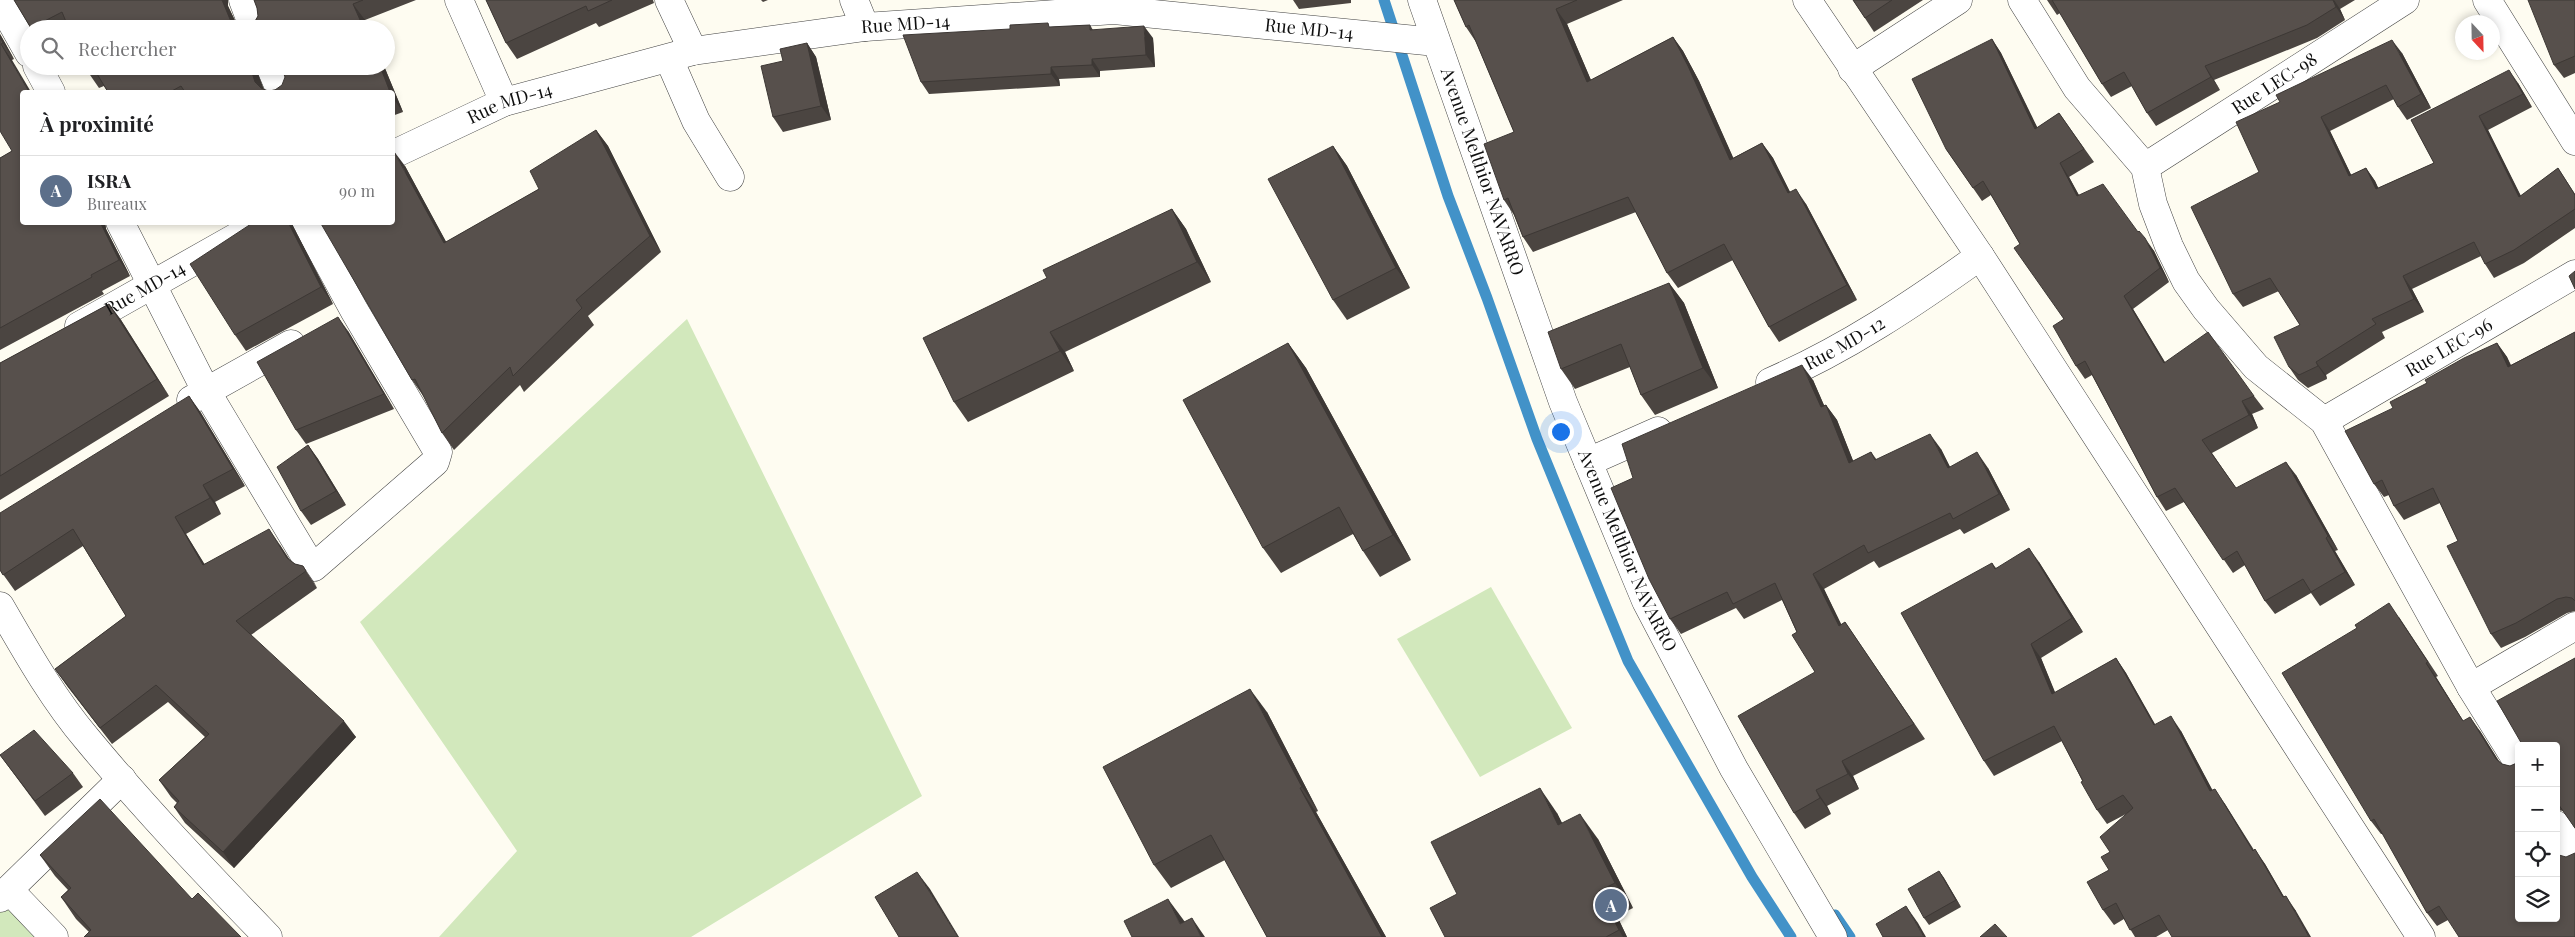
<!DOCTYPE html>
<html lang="fr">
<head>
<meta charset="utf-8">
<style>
	:root { --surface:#fff; --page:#f2f2f2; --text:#202124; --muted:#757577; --line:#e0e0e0; --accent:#7c3aed }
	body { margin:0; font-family:"Playfair Display",serif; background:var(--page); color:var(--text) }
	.controls { position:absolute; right:15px; bottom:15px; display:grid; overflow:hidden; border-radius:5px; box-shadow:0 2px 8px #0003 }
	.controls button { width:45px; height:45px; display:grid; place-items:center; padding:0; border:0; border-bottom:1px solid var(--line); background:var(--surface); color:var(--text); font:25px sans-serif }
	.compass { position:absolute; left:2455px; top:15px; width:45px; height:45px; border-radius:50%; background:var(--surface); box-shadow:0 2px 8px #0003; rotate:158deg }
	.you { position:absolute; left:1560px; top:431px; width:18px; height:18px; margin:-12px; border:4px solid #fff; border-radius:50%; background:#1a73e8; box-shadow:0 0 0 8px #1a73e833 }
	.badge { display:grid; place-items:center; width:32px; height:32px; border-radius:50%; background:var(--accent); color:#fff; font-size:16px; font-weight:700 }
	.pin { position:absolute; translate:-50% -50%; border:2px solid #fff; box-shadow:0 1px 5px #0006 }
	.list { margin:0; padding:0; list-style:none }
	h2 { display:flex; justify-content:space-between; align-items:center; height:65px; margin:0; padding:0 20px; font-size:21px }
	h2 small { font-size:16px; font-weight:400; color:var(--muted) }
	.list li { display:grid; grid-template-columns:32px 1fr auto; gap:15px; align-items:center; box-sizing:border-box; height:70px; padding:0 20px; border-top:1px solid var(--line) }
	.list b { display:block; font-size:19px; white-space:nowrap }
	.list p { margin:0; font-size:16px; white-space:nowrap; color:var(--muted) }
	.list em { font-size:16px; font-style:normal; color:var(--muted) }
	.icon { flex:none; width:28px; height:28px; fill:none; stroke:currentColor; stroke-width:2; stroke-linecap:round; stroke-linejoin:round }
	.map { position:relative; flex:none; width:2575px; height:937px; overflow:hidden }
	.search { position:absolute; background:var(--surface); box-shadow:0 2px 8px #0003; left:20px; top:20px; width:375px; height:55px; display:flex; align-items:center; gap:12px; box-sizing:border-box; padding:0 18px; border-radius:28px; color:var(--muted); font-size:19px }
	.panel { position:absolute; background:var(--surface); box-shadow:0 2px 8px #0003; left:20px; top:90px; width:375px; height:135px; border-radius:5px }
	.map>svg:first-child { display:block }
	.green { fill:#d2e8bc }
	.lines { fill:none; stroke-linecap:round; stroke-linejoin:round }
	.stream { stroke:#4292c8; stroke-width:11 }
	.minor-casing { stroke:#424242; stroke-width:29 }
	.minor { stroke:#fff; stroke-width:28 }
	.wall { fill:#4b4541 }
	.shaded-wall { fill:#3d3835 }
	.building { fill:#57504c; stroke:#3d3835 }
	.labels { text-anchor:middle; stroke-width:5; stroke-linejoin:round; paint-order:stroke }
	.street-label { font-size:18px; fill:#0f0f0f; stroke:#fff }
</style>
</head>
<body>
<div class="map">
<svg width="2575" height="937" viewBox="0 0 2575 937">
	<rect width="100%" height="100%" fill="#fefcf1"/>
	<!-- green -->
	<g class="green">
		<path d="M687 319 922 796 691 937H439L517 851 360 622Z"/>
		<path d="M1491 587 1572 728 1480 777 1397 639Z"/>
		<path d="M4 902 36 937H0V906Z"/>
	</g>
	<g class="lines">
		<!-- stream -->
		<g class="stream">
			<path d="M1384 0 1448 196 1487 298 1537 439 1628 661 1752 877 1791 937"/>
			<path d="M1835 915 1850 937"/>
		</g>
		<!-- minor casing -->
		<g class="minor-casing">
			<g id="minor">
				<path d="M243 0 254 29"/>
				<path d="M459 0 504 102"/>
				<path d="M669 0 693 51"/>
				<path d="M854 0 865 27"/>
				<path id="s1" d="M1422 0 1563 402 1646 601 1734 769 1833 937"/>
				<path d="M1807 0 1980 256 2421 937"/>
				<path d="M2022 0 2077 88 2145 167 2153 204 2169 246 2186 281 2206 309 2256 367 2324 421 2471 687 2519 764"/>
				<path d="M2487 0 2575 141"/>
				<path d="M0 2 29 53"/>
				<path d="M669 59 696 121 730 177"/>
				<path d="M37 66 51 92"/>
				<path d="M270 66 281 92"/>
				<path d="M1852 69 1958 0"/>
				<path id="s2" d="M392 155 504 102 693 51 865 27 1114 10 1436 42"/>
				<path id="s3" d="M2145 167 2405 0"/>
				<path d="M120 222 206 391 311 566 314 567 435 462 438 452 354 310 306 222"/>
				<path id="s4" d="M79 326 263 222"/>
				<path id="s5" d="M1770 382C1846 349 1913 304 1980 256"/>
				<path d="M191 400 291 344"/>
				<path id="s6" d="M2324 421 2575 274"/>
				<path d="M1588 462 1658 431"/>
				<path d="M0 606C26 651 53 699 87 739 144 808 206 873 268 937"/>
				<path d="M2471 687 2575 626"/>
				<path d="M2556 825 2575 855"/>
				<path d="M9 890 54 937"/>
				<path d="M0 898 122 779"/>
			</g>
		</g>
		<!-- minor -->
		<use href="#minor" class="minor"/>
	</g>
	<!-- wall -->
	<g class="wall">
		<path d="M14 0H228V6L238 27 240 28 248 27 254 23 258 16 257 8 254 0H416L365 20 368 29H31Z"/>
		<path d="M486 0H653L654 3 599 27 596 23 517 59 506 43Z"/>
		<path d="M761 0H768L763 2Z"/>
		<path d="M1293 0H1351V3L1299 9Z"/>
		<path d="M1454 0H1623L1567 24 1591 80 1673 37 1683 51 1699 81 1733 158 1762 143 1773 158 1790 192 1806 204 1857 300 1779 342 1769 327 1733 260 1678 288 1667 273 1636 212 1533 252 1523 237 1514 215 1504 200 1514 132 1476 42 1466 27Z"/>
		<path d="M1853 0H1923L1874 32Z"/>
		<path d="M2047 0H2355L2340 9 2345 20 2317 38 2214 80 2220 90 2156 126 2147 113 2132 86 2111 97 2102 84 2060 13 2057 15Z"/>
		<path d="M2575 0V73L2564 78 2554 65Z"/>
		<path d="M1090 25 1093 30 1153 38 1155 67 1100 71V77L1059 79 1060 86 929 94 921 82 1051 27Z"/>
		<path d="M0 34 14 59 12 60 22 222H105L106 229 130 276 102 291 104 294 0 350V158L12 151Z"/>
		<path d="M1992 39 2001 53 2037 128 2059 113 2094 162 2069 177 2079 195 2138 232 2154 251 2169 282 2133 309 2165 362 2254 396 2264 409 2252 414 2258 428 2212 453 2236 488 2296 475 2338 550 2335 551 2355 585 2320 606 2311 593 2275 614 2265 601 2245 565 2233 573 2184 502 2166 511 2157 497 2092 375 2085 379 2076 366 2064 319 1991 195 1982 201 1946 149Z"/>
		<path d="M807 43 816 57 831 120 783 132 773 117Z"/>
		<path d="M2402 53 2431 108 2407 120 2398 107 2394 99 2330 131 2351 175 2366 168 2375 181 2378 188 2434 163 2411 120 2518 83 2532 107 2488 130 2521 196 2558 168 2575 194V228L2524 263 2494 278 2485 264 2481 256 2412 289 2424 312 2382 332 2385 338 2326 375 2327 379 2308 388 2298 380 2289 367 2300 325 2279 291 2243 307 2233 294 2259 172 2280 102Z"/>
		<path d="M86 66H255L263 89 268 91 384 66 403 112 392 116V92H108L104 86 99 88 88 72Z"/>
		<path d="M596 130 608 146 661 252 588 316 594 325 524 392 520 385 454 450 442 433 424 397 412 380 405 166 446 242 539 189Z"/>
		<path d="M1333 146 1347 166 1410 288 1347 320 1333 300Z"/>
		<path d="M1172 209 1186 229 1211 282 1065 352 1074 371 968 422 954 402 1047 278Z"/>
		<path d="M291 222 333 304 246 351 235 335Z"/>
		<path d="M1669 283 1684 303 1718 388 1655 415 1641 395 1630 367 1575 389 1561 369Z"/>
		<path d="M109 304 121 320 169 396 0 500V363Z"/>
		<path d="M348 331 394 409 306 444 296 430Z"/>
		<path d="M2575 332V611L2567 613 2525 637 2501 648 2491 634 2458 541 2440 503 2404 520 2394 506 2389 495 2384 497 2374 484 2393 408 2427 383 2497 343 2507 357 2511 365Z"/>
		<path d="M1288 343 1306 368 1411 560 1380 577 1363 551 1353 534 1281 573 1263 548Z"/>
		<path d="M1813 380 1824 405H1826L1837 420 1853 461 1871 452 1877 460 1941 449 1950 467 1988 468 2010 510 1964 534 1960 529 1879 568 1874 561 1824 589 1841 625 1845 622 1925 739 1853 776 1859 789 1827 806 1831 814 1805 829 1794 813 1815 672 1782 600 1744 619 1736 608 1681 634 1670 619 1633 478Z"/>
		<path d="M189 396 201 413 245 486 215 502 221 514 186 534 204 564 280 545 290 560 295 564 303 566 317 588 251 635 356 737 234 868 185 823 174 807 177 803 171 797 159 780 205 737 168 702 112 744 67 686 55 669 126 616 83 546 15 591 0 570Z"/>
		<path d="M308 445 318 459 346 505 311 525 301 511Z"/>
		<path d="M2039 562 2083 632 2041 658 2055 693 2116 658 2126 673 2155 725 2181 731 2212 790 2225 804 2254 850 2265 864 2284 897 2296 911 2168 930 2156 937H2135L2124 919 2114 925 2103 910 2109 870 2110 852 2128 813 2107 824 2097 810 2062 741 1994 776 1984 761 1992 563 1996 568Z"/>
		<path d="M2399 617 2438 676 2436 677 2463 721 2480 731 2499 761 2502 764 2510 766 2518 763 2575 937 2448 920 2437 926 2427 913 2383 834H2381L2371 821Z"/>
		<path d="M1267 712 1318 811 1316 812 1386 937H1267L1225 860 1171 888 1154 865Z"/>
		<path d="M2556 746 2564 811 2556 810Z"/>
		<path d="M0 755 73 773 83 787 45 816Z"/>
		<path d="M1557 813 1562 823 1598 839 1633 908 1617 916 1627 937H1445L1457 894Z"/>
		<path d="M40 855 192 899 241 937 89 932 76 919 61 897 68 890 55 876Z"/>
		<path d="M1939 871 1944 878 1961 907 1929 925 1924 918Z"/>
	</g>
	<!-- shaded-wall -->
	<g class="shaded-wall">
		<path d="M222 0H228V6L239 29 232 24Z"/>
		<path d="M2333 0H2334L2340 9 2345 20 2336 7Z"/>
		<path d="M353 4 365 20 368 29H364Z"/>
		<path d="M1556 9 1567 24 1598 97 1587 82Z"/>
		<path d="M1144 26 1153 38 1155 67 1146 55Z"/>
		<path d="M0 34 14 59 3 43 0 37Z"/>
		<path d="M1673 37 1683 51 1699 81 1741 175 1730 160Z"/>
		<path d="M1992 39 2001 53 2045 143 2035 129Z"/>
		<path d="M2392 40 2402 53 2431 108 2421 94Z"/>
		<path d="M807 43 816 57 831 120 821 106Z"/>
		<path d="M1 44 12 60 31 92H29Z"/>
		<path d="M1092 59 1100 71V77L1092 65Z"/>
		<path d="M250 66H255L265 92 255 82Z"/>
		<path d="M380 66H384L403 112 392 97V92H390Z"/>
		<path d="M2205 66 2214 80 2220 90 2211 77Z"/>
		<path d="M1051 67 1059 79 1060 86 1051 74Z"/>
		<path d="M2509 70 2518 83 2532 107 2523 94Z"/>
		<path d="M2479 116 2488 130 2528 211 2519 197Z"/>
		<path d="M2321 117 2330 131 2358 189 2349 176Z"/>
		<path d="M596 130 608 146 661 252 650 236Z"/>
		<path d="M1762 143 1773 158 1798 208 1788 193Z"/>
		<path d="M1333 146 1347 166 1410 288 1396 268Z"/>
		<path d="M393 150 405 166 456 260 444 243Z"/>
		<path d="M2060 163 2069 177 2086 209 2077 196Z"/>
		<path d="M2366 168 2375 181 2385 202 2376 189Z"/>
		<path d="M1796 189 1806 204 1857 300 1847 285Z"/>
		<path d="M1172 209 1186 229 1211 282 1197 262Z"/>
		<path d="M100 222H105L106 229 130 276 119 260Z"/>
		<path d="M288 222H291L333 304 321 287Z"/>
		<path d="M2145 238 2154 251 2169 282 2160 268Z"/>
		<path d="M2403 276 2412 289 2424 312 2414 299Z"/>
		<path d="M1669 283 1684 303 1718 388 1703 368Z"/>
		<path d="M2124 296 2133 309 2173 376 2164 363Z"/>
		<path d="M109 304 121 320 169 396 157 379Z"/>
		<path d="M338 317 348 331 394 409 384 394Z"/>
		<path d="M1050 332 1065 352 1074 371 1060 351Z"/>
		<path d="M1288 343 1306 368 1411 560 1393 535Z"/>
		<path d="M2497 343 2507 357 2517 381 2508 367Z"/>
		<path d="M2316 362 2326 375 2327 379 2318 366Z"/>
		<path d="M1802 365 1813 380 1831 422 1821 407Z"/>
		<path d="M189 396 201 413 245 486 233 469Z"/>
		<path d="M2242 401 2252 414 2258 428 2249 415Z"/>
		<path d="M1826 405 1837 420 1860 478 1849 463Z"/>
		<path d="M1930 434 1941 449 1958 483 1948 468Z"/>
		<path d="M308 445 318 459 346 505 336 491Z"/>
		<path d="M1977 452 1988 468 2010 510 1999 494Z"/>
		<path d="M2286 462 2296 475 2338 550 2328 536Z"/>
		<path d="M203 485 215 502 221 514 210 498Z"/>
		<path d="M175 517 186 534 215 581 203 565Z"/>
		<path d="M269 529 280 545 298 575 287 558Z"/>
		<path d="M2326 538 2335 551 2355 585 2345 572Z"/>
		<path d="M2029 548 2039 562 2083 632 2072 618Z"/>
		<path d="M303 566 314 582 317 588 306 571Z"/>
		<path d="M1813 574 1824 589 1850 642 1839 626Z"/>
		<path d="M2031 644 2041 658 2062 709 2052 694Z"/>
		<path d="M2116 658 2126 673 2164 740 2154 725Z"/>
		<path d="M2426 663 2436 677 2472 735 2463 721Z"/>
		<path d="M1250 689 1267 712 1318 811 1302 787Z"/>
		<path d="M2171 716 2181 731 2221 806 2210 791Z"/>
		<path d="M2470 717 2480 731 2506 773 2496 759Z"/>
		<path d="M344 721 356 737 234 868 223 852Z"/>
		<path d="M1842 761 1853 776 1859 789 1848 774Z"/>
		<path d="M1300 788 1316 812 1386 937H1382Z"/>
		<path d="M1540 788 1557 813 1576 851 1558 825Z"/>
		<path d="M2215 789 2225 804 2263 866 2253 851Z"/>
		<path d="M1816 790 1827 806 1831 814 1820 798Z"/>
		<path d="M1580 814 1598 839 1633 908 1615 883Z"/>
		<path d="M2255 849 2265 864 2293 912 2283 897Z"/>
		<path d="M1939 871 1944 878 1961 907 1956 900Z"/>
		<path d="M917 872 930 889 959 937H958Z"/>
		<path d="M1599 891 1617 916 1627 937H1623L1619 930Z"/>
		<path d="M2286 896 2296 911 2311 937H2309Z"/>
		<path d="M1168 899 1185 922 1180 924Z"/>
		<path d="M1906 906 1918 923 1926 937H1924Z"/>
		<path d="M1192 918 1205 937H1201Z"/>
	</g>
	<!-- building -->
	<g class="building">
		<path d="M14 0H222L232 24 240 28 248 27 254 23 258 16 257 8 254 0H363L353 4 364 29H69L62 12 31 28Z"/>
		<path d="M486 0H612L588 11 586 6 506 43Z"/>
		<path d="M1454 0H1577L1556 9 1587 82 1673 37 1688 66 1730 160 1762 143 1788 193 1796 189 1847 285 1769 327 1724 244 1667 273 1628 197 1523 237 1508 198 1504 200 1484 144 1514 132 1469 25 1466 27Z"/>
		<path d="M1853 0H1892L1865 18Z"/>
		<path d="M2052 0H2333L2336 7 2307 25 2205 66 2211 77 2147 113 2124 72 2102 84Z"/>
		<path d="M2528 0H2575V56L2554 65Z"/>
		<path d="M1048 23 1049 27 1090 25V30L1144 26 1146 55 1092 59V65L1051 67V74L921 82 903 35 1010 29V25Z"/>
		<path d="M0 37 3 43 1 44 29 92H22V222H100L119 260 91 275 92 277 0 328V158L12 151 0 131Z"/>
		<path d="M1992 39 2035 129 2059 113 2084 149 2060 163 2077 196 2103 184 2138 232 2139 231 2145 238 2160 268 2124 296 2164 363 2208 332 2254 396 2242 401 2249 415 2202 440 2236 488 2286 462 2328 536 2326 538 2345 572 2311 592 2303 579 2265 601 2237 551 2223 560 2175 488 2157 497 2085 361 2076 366 2053 326 2064 319 2014 248 2020 244 1983 181 1973 188 1946 149 1912 79Z"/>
		<path d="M2392 40 2421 94 2398 107 2386 85 2321 117 2349 176 2366 168 2376 189 2434 163 2411 120 2509 70 2523 94 2479 116 2519 197 2558 168 2575 195V209L2514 250 2485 264 2474 242 2403 276 2414 299 2372 319 2376 324 2316 362 2318 366 2299 375 2289 367 2274 337 2300 325 2270 278 2233 294 2191 207 2259 172 2236 122 2280 102 2276 95Z"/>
		<path d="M807 43 821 106 773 117 761 66 783 61 780 49Z"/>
		<path d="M86 66H250L255 82 261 88 268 91 275 90 282 85 285 77 281 66H380L390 92H185L181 86 170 92H108L94 69 88 72Z"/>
		<path d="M596 130 650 236 576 300 582 308 513 376 510 367 442 433 415 379 412 380 320 222H392V150H393L444 243 539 189 530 171Z"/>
		<path d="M1333 146 1396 268 1333 300 1268 179Z"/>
		<path d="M1172 209 1197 262 1050 332 1060 351 954 402 923 338 1047 278 1043 270Z"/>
		<path d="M254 222H288L321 287 235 335 190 264Z"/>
		<path d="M2575 271V289L2569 276Z"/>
		<path d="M1669 283 1703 368 1641 395 1621 344 1561 369 1548 332Z"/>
		<path d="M109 304 157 379 0 476V363Z"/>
		<path d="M338 317 384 394 296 430 257 362Z"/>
		<path d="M2575 332V601L2572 598 2566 597 2557 599 2516 623 2491 634 2447 546 2458 541 2433 488 2394 506 2382 480 2374 484 2345 431 2393 408 2390 402 2427 383 2425 380 2464 358 2497 343 2508 367Z"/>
		<path d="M1288 343 1393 535 1363 551 1339 507 1263 548 1183 400Z"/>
		<path d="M1802 365 1821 407 1826 405 1849 463 1871 452 1875 460 1930 434 1948 468 1977 452 1999 494 1953 519 1950 513 1868 553 1864 545 1813 574 1839 626 1845 622 1914 724 1842 761 1848 774 1816 790 1820 798 1794 813 1738 716 1815 672 1792 635 1797 632 1775 583 1733 604 1727 592 1670 619 1649 579 1611 488 1633 478 1622 444Z"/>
		<path d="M189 396 233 469 203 485 210 498 175 517 203 565 269 529 287 558 295 564 303 566 306 571 236 621 344 721 223 852 174 807 179 801 159 780 209 734 156 685 100 728 55 669 126 616 73 529 3 575 0 570V513Z"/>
		<path d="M308 445 336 491 301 511 277 467Z"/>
		<path d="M2029 548 2072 618 2031 644 2052 694 2116 658 2154 725 2171 716 2210 791 2215 789 2253 851 2255 849 2283 897 2286 896 2309 937H2172L2159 915 2130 930 2116 903 2103 910 2087 882 2109 870 2101 857 2110 852 2100 837 2133 808 2123 795 2097 810 2081 782 2083 781 2054 726 1984 761 1901 613 1992 563 1995 569Z"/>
		<path d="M2389 603 2428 662 2426 663 2463 721 2470 717 2496 759 2502 764 2510 766 2519 762V918H2556V853L2559 855 2566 857 2575 853V937H2459L2439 906 2427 913 2374 819 2371 821 2282 673 2357 628 2355 625Z"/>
		<path d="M2575 658V828L2556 801V746H2523L2497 701Z"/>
		<path d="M1250 689 1302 787 1300 788 1382 937H1267L1211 835 1154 865 1103 767Z"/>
		<path d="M34 730 73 773 35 801 0 755Z"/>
		<path d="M1540 788 1558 825 1580 814 1615 883 1599 891 1619 930 1606 937H1445L1430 908 1457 894 1431 842Z"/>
		<path d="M100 799 192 899 198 893 241 937H84L91 930 61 897 71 888 40 855Z"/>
		<path d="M1939 871 1956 900 1924 918 1908 889Z"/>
		<path d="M917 872 958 937H899L875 897Z"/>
		<path d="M1168 899 1180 924 1192 918 1201 937H1132L1124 921Z"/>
		<path d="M1906 906 1924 937H1883L1876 924Z"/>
		<path d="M1995 924 2007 937H1980Z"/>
	</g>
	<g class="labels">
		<!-- street labels -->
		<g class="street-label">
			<text dy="6" stroke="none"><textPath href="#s2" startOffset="534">Rue MD-14</textPath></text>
			<text dy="6" stroke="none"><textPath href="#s2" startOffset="939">Rue MD-14</textPath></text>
			<text dy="6" stroke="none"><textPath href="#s3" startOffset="154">Rue LEC-98</textPath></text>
			<text dy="6" stroke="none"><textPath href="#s2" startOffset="129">Rue MD-14</textPath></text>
			<text dy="6" stroke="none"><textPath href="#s1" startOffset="182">Avenue Melthior NAVARRO</textPath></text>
			<text dy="6" stroke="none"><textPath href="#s4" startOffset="76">Rue MD-14</textPath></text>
			<text dy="6" stroke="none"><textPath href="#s5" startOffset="84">Rue MD-12</textPath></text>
			<text dy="6" stroke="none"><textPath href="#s6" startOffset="145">Rue LEC-96</textPath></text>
			<text dy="6" stroke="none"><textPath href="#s1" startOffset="588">Avenue Melthior NAVARRO</textPath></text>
		</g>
	</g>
</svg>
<div class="controls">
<button>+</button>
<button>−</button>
<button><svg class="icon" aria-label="locate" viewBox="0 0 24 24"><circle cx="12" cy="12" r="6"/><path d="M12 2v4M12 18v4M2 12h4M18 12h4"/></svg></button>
<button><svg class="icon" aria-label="layers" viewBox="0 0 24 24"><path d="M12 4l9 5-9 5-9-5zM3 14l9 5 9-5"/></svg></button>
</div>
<svg class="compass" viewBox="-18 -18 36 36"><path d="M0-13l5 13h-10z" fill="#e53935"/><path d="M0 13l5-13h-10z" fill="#757577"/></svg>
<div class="you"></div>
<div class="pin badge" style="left:1611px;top:905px;background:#5c6f8a">A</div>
<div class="search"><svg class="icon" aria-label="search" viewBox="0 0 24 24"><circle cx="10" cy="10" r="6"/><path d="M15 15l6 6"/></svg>Rechercher</div>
<section class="panel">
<h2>À proximité<small></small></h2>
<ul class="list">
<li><span class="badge" style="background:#5c6f8a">A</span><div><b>ISRA</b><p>Bureaux</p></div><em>90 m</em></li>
</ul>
</section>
</div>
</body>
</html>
